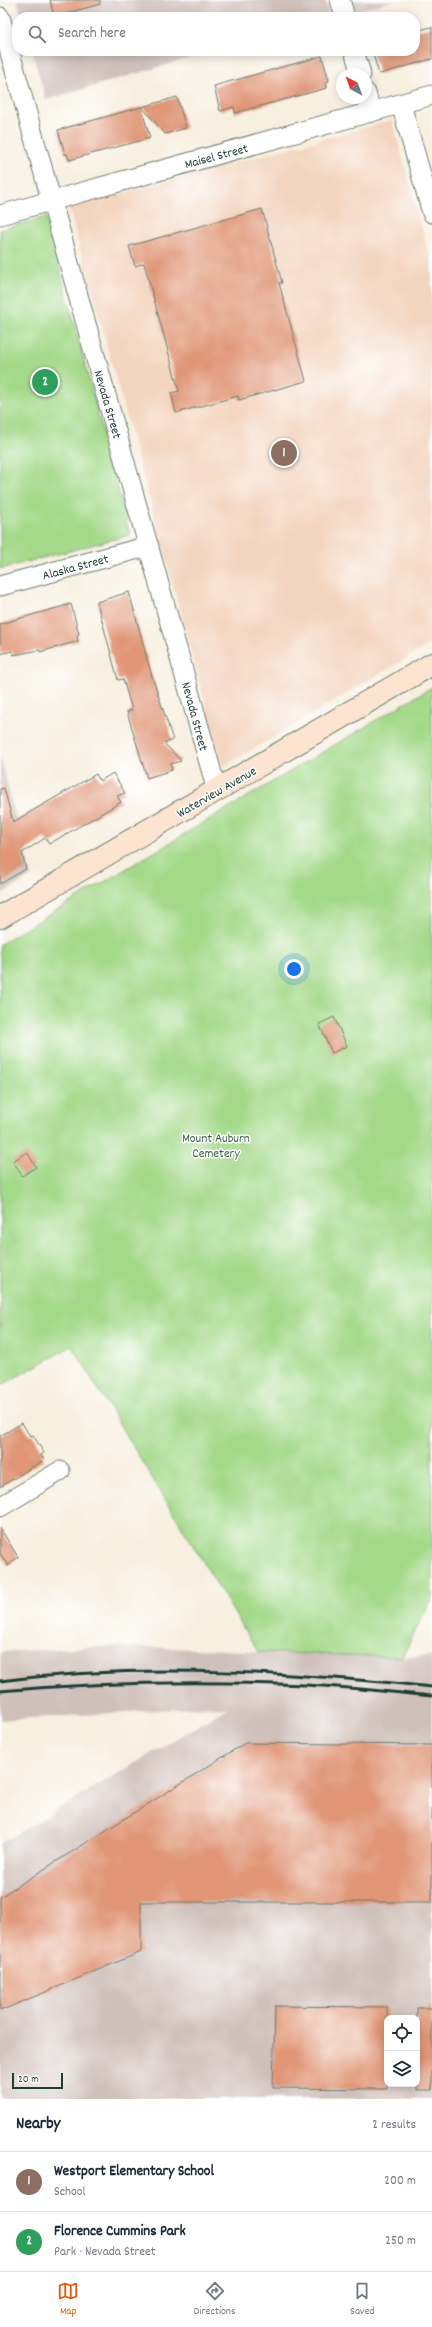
<!DOCTYPE html>
<html lang="en">
<head>
<meta charset="utf-8">
<style>
	:root { --surface:#fff; --page:#f2f2f3; --text:#1f2937; --muted:#747a83; --line:#e0e1e3; --accent:#ea580c }
	body { margin:0; font-family:Dekko,sans-serif; background:var(--page); color:var(--text) }
	.controls { position:absolute; right:12px; bottom:12px; display:grid; overflow:hidden; border-radius:8px; box-shadow:0 2px 10px #0003 }
	.controls button { width:36px; height:36px; display:grid; place-items:center; padding:0; border:0; border-bottom:1px solid var(--line); background:var(--surface); color:var(--text); font:20px sans-serif }
	.compass { position:absolute; left:336px; top:68px; width:36px; height:36px; border-radius:50%; background:var(--surface); box-shadow:0 2px 10px #0003; rotate:319deg }
	.scale { position:absolute; left:12px; bottom:10px; width:51px; box-sizing:border-box; padding-left:4px; border:2px solid #1f3d34; border-top:0; font-size:11px; line-height:14px; white-space:nowrap; color:#1f3d34; -webkit-text-stroke:3px #fff; paint-order:stroke }
	.you { position:absolute; left:294px; top:969px; width:14px; height:14px; margin:-10px; border:3px solid #fff; border-radius:50%; background:#1a73e8; box-shadow:0 0 0 6px #1a73e833 }
	.badge { display:grid; place-items:center; width:26px; height:26px; border-radius:50%; background:var(--accent); color:#fff; font-size:13px; font-weight:700 }
	.pin { position:absolute; translate:-50% -50%; border:2px solid #fff; box-shadow:0 1px 4px #0006 }
	.list { margin:0; padding:0; list-style:none }
	h2 { display:flex; justify-content:space-between; align-items:center; height:52px; margin:0; padding:0 16px; font-size:17px }
	h2 small { font-size:13px; font-weight:400; color:var(--muted) }
	.list li { display:grid; grid-template-columns:26px 1fr auto; gap:12px; align-items:center; box-sizing:border-box; height:60px; padding:0 16px; border-top:1px solid var(--line) }
	.list b { display:block; font-size:15px; white-space:nowrap }
	.list p { margin:0; font-size:13px; white-space:nowrap; color:var(--muted) }
	.list em { font-size:13px; font-style:normal; color:var(--muted) }
	.icon { flex:none; width:22px; height:22px; fill:none; stroke:currentColor; stroke-width:2; stroke-linecap:round; stroke-linejoin:round }
	.map { position:relative; flex:none; width:432px; height:2099px; overflow:hidden }
	.search { position:absolute; background:var(--surface); box-shadow:0 2px 10px #0003; left:12px; right:12px; top:12px; height:44px; display:flex; align-items:center; gap:10px; box-sizing:border-box; padding:0 14px; border-radius:16px; color:var(--muted); font-size:15px }
	.sheet { height:172px; background:var(--surface) }
	nav { display:flex; justify-content:space-around; align-items:center; box-sizing:border-box; height:56px; border-top:1px solid var(--line); background:var(--surface); font-size:11px; color:var(--muted) }
	nav a { display:grid; justify-items:center; gap:2px }
	nav .on { color:var(--accent) }
	.map>svg:first-child { display:block }
	.built { fill:#f3d4be }
	.industrial { fill:#cfc0ba; fill-rule:evenodd }
	.green { fill:#a4d98a; stroke:#628b5f }
	.building { fill:#e09677 }
	.lines { fill:none; stroke-linecap:round; stroke-linejoin:round }
	.street-casing { stroke:#6b7b70; stroke-width:21 }
	.secondary-casing { stroke:#6b7b70; stroke-width:24 }
	.street { stroke:#fff; stroke-width:19 }
	.secondary { stroke:#fde4d0; stroke-width:22 }
	.rail { stroke:#1f3d34; stroke-width:3 }
	.labels { text-anchor:middle; stroke-width:3; stroke-linejoin:round; paint-order:stroke }
	.street-label { font-size:13px; fill:#1f3d34; stroke:#fff }
	.park-label { font-size:13px; fill:#40644a; stroke:#fff }
</style>
</head>
<body>
<div class="map">
<svg width="432" height="2099" viewBox="0 0 432 2099">
	<rect width="100%" height="100%" fill="#fff"/>
	<filter id="ink" filterUnits="userSpaceOnUse"><feTurbulence type="fractalNoise" baseFrequency=".025" numOctaves="2"/><feDisplacementMap in="SourceGraphic" scale="8" xChannelSelector="R" yChannelSelector="G"/><feConvolveMatrix kernelMatrix="1 2 1 2 8 2 1 2 1" color-interpolation-filters="sRGB"/></filter>
	<filter id="wash" filterUnits="userSpaceOnUse"><feTurbulence type="fractalNoise" baseFrequency=".012" numOctaves="4" result="noise"/><feDisplacementMap in="SourceGraphic" scale="16" xChannelSelector="R" yChannelSelector="G"/><feGaussianBlur stdDeviation="0.9" result="paint"/><feColorMatrix in="noise" values="0 0 0 0 0 0 0 0 0 0 0 0 0 0 0 0 0 1.4 0 .05"/><feComposite in="paint" operator="in"/></filter>
	<g filter="url(#wash)">
		<rect width="100%" height="100%" fill="#f7efdf"/>
		<!-- built -->
		<path class="built" d="M392 120 432 264V643L223 767 69 208Z"/>
		<!-- industrial -->
		<g class="industrial">
			<path d="M17 0H325L330 17H22Z"/>
			<path d="M351 0H396L355 11Z"/>
			<path d="M32 51H214L46 100Z"/>
			<path d="M0 756 31 876 0 895Z"/>
			<path d="M116 1646 402 1657 432 1656V2099H0V1844L227 1708 208 1707 0 1720V1652ZM387 2018H417V2084H387Z"/>
		</g>
		<!-- green -->
		<g class="green">
			<path d="M46 217 130 535 0 569V230Z"/>
			<path d="M432 687V1598L402 1657 258 1652 72 1346 0 1386V944Z"/>
		</g>
		<g id="blocks">
			<!-- building -->
			<g class="building">
				<path d="M50 0H100V4L54 17Z"/>
				<path d="M432 27V59L379 74 372 51H415V31Z"/>
				<path d="M322 56 329 81 326 82 327 88 235 113 234 107 220 111 214 86Z"/>
				<path d="M177 97 186 128 165 134 142 107Z"/>
				<path d="M141 107 150 138 69 160 67 154H65L58 130Z"/>
				<path d="M262 209 282 283H279L306 381 239 400 238 396 176 413 171 393 179 391 144 263 135 266 129 246Z"/>
				<path d="M129 592 151 673 173 740 164 743 181 761 170 764 172 770 147 778 127 712 132 710 123 679 118 680 97 602Z"/>
				<path d="M71 604 79 634 77 635 78 641 40 652V650L13 655 12 651 0 654V624Z"/>
				<path d="M113 773 125 793 117 796 121 802 49 844 45 838 22 853 26 869 0 884V789L4 788 13 822 96 774 100 781Z"/>
				<path d="M334 1017 347 1046 332 1053 319 1024Z"/>
				<path d="M27 1152 36 1167 22 1176 13 1161Z"/>
				<path d="M22 1423 30 1436 33 1435 44 1453 41 1455 44 1460 0 1487V1436Z"/>
				<path d="M0 1528 18 1557 8 1566 0 1553Z"/>
				<path d="M245 1743 432 1745V1902H141V1952L0 2011V1897Z"/>
				<path d="M275 2006 387 2007V2089L273 2088Z"/>
				<rect x="417" y="2008" width="15" height="82"/>
			</g>
		</g>
	</g>
	<g filter="url(#ink)">
		<use href="#blocks" fill-opacity="0" stroke="#6b7b70" stroke-width="1"/>
		<g class="lines">
			<!-- street casing -->
			<g class="street-casing">
				<g id="street">
					<path d="M340 0 345 17"/>
					<path d="M0 17 217 791"/>
					<path d="M354 51 361 74"/>
					<path d="M366 93 371 112"/>
					<path d="M401 104 432 213"/>
					<path d="M0 215 432 95"/>
					<path d="M0 586 149 546"/>
					<path d="M0 1507 60 1471"/>
				</g>
			</g>
			<!-- secondary casing -->
			<g class="secondary-casing">
				<path id="secondary" d="M0 917 432 664"/>
			</g>
			<!-- street -->
			<use href="#street" class="street"/>
			<!-- secondary -->
			<use href="#secondary" class="secondary"/>
			<!-- rail -->
			<g class="rail">
				<path d="M0 1681C143 1663 289 1672 432 1687"/>
				<path d="M0 1691C102 1682 203 1681 305 1685 348 1687 390 1692 432 1696"/>
			</g>
		</g>
	</g>
	<g class="labels">
		<!-- street labels -->
		<g class="street-label">
			<text transform="translate(216 155) rotate(-15)" y="5">Maisel Street</text>
			<text transform="translate(109 404) rotate(74)" y="5">Nevada Street</text>
			<text transform="translate(75 566) rotate(-15)" y="5">Alaska Street</text>
			<text transform="translate(196 716) rotate(75)" y="5">Nevada Street</text>
			<text transform="translate(216 791) rotate(-30)" y="5">Waterview Avenue</text>
		</g>
		<!-- park labels -->
		<g class="park-label">
			<text x="216" y="1142">Mount Auburn<tspan x="216" dy="15">Cemetery</tspan></text>
		</g>
	</g>
</svg>
<div class="controls">
<button><svg class="icon" aria-label="locate" viewBox="0 0 24 24"><circle cx="12" cy="12" r="6"/><path d="M12 2v4M12 18v4M2 12h4M18 12h4"/></svg></button>
<button><svg class="icon" aria-label="layers" viewBox="0 0 24 24"><path d="M12 4l9 5-9 5-9-5zM3 14l9 5 9-5"/></svg></button>
</div>
<svg class="compass" viewBox="-18 -18 36 36"><path d="M0-13l5 13h-10z" fill="#e53935"/><path d="M0 13l5-13h-10z" fill="#747a83"/></svg>
<div class="scale">20 m</div>
<div class="you"></div>
<div class="pin badge" style="left:284px;top:453px;background:#8d6e63">1</div>
<div class="pin badge" style="left:45px;top:382px;background:#2e9e5b">2</div>
<div class="search"><svg class="icon" aria-label="search" viewBox="0 0 24 24"><circle cx="10" cy="10" r="6"/><path d="M15 15l6 6"/></svg>Search here</div>
</div>
<section class="sheet">
<h2>Nearby<small>2 results</small></h2>
<ul class="list">
<li><span class="badge" style="background:#8d6e63">1</span><div><b>Westport Elementary School</b><p>School</p></div><em>200 m</em></li>
<li><span class="badge" style="background:#2e9e5b">2</span><div><b>Florence Cummins Park</b><p>Park · Nevada Street</p></div><em>250 m</em></li>
</ul>
</section>
<nav>
<a class="on"><svg class="icon" aria-label="map" viewBox="0 0 24 24"><path d="M3 6l6-2 6 2 6-2v14l-6 2-6-2-6 2zM9 4v14M15 6v14"/></svg>Map</a>
<a><svg class="icon" aria-label="directions" viewBox="0 0 24 24"><path d="M12 3l9 9-9 9-9-9zM9 14v-3h6M13 9l2 2-2 2"/></svg>Directions</a>
<a><svg class="icon" aria-label="saved" viewBox="0 0 24 24"><path d="M7 4h10v16l-5-4-5 4z"/></svg>Saved</a>
</nav>
</body>
</html>
